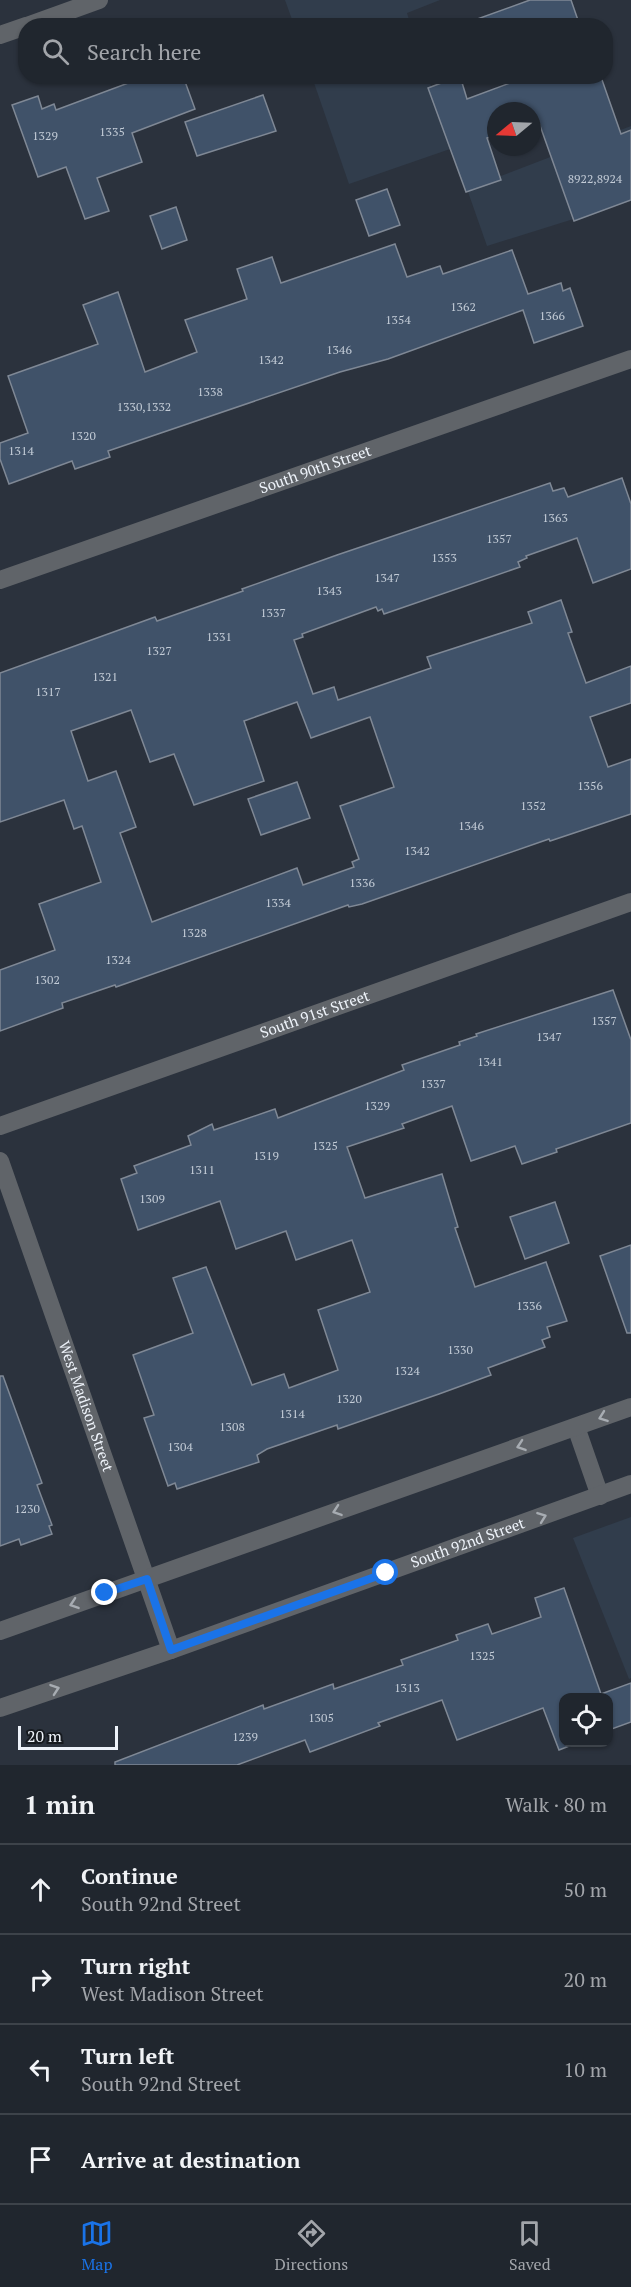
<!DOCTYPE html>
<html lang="en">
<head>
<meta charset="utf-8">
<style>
	:root { --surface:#20262e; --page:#282e36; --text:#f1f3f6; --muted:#a2a5aa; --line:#3d434a; --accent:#1a73e8 }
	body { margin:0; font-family:"PT Serif",serif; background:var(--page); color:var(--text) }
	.controls { position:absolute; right:18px; bottom:18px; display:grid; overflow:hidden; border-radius:12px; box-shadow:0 2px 4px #0004 }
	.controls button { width:54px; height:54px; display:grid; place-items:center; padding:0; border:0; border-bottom:2px solid var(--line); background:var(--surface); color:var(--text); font:30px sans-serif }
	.compass { position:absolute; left:487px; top:102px; width:54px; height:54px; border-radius:50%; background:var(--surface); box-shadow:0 2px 4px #0004; rotate:251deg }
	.scale { position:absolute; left:18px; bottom:15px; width:100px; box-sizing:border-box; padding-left:6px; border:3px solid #eef3fa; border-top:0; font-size:16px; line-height:21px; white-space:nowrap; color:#eef3fa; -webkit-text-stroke:4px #161a1f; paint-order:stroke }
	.stop { position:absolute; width:18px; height:18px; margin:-14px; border:4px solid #1a73e8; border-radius:50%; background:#fff }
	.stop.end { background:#1a73e8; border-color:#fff; box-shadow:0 2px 6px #0008 }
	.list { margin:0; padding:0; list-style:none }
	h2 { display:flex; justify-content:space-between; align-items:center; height:78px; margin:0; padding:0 24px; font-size:26px }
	h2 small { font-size:20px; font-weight:400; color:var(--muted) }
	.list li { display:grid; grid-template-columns:39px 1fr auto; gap:18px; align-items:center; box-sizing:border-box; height:90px; padding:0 24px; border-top:2px solid var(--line) }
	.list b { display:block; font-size:22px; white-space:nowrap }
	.list p { margin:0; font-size:20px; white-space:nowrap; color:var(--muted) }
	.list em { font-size:20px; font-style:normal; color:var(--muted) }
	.icon { flex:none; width:33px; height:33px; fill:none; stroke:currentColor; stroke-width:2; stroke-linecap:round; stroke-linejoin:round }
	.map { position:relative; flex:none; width:631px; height:1765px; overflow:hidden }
	.search { position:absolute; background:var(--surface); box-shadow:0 2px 4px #0004; left:18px; right:18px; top:18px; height:66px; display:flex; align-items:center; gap:15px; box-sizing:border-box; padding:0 21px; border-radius:24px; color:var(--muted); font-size:22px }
	.sheet { height:438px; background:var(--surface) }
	nav { display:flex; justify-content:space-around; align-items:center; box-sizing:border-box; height:84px; border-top:2px solid var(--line); background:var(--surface); font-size:16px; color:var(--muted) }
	nav a { display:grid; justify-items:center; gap:3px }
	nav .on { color:var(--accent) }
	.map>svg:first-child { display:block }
	.built { fill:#313d4c }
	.building { fill:#405269; stroke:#7f8895; stroke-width:1.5; fill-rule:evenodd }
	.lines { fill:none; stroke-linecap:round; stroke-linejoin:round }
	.minor { stroke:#606469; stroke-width:18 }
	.oneway { stroke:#a7acb2 }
	.route { stroke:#1a73e8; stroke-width:8 }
	.labels { text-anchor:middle; stroke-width:4.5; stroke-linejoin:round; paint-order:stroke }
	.number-label { font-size:12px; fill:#c2cbd6 }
	.street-label { font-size:15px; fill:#eef3fa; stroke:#161a1f }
</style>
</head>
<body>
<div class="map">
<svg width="631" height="1765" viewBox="0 0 631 1765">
	<rect width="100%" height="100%" fill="#2b323d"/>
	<!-- built -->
	<g class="built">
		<path d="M285 0H440L407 13 411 26 294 25Z"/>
		<path d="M312 77H428L453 148 349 184Z"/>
		<path d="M631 126V201L487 246 467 189Z"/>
		<path d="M631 1517V1678L629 1679 573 1538Z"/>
	</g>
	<!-- building -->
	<g class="building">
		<path d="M530 0H571L580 26H470L469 22Z"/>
		<path d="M147 76H183L195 109 132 133 142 162 97 178 109 211 85 219 66 167 38 177 12 105 38 96 42 109 54 104 56 110Z"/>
		<path d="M460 76 467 99 529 76 601 77 621 134 631 130V200L574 221 538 120 532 122V111H496V135L487 138 501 180 466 192 428 88Z"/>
		<path d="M263 95 276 131 197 156 185 122Z"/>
		<path d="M387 189 400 225 369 236 356 200Z"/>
		<path d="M176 207 187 240 162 249 150 216Z"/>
		<path d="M395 244 407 277 440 266 443 274 512 250 528 294 561 283 563 291 570 288 583 326 534 343 523 310 388 359 340 372 108 451 110 457 75 469 72 461 9 484 0 459V443L28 433 8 376 98 344 83 305 118 292 145 372 197 352 185 320 247 299 237 269 272 257 281 283Z"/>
		<path d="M622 478 631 504V569L593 583 577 538 526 556 527 558 518 562 520 567 384 614 382 609 378 611 376 607 302 634 303 637 294 640 313 694 334 687 338 700 431 668 427 657 532 623 528 612 561 600 572 632 568 633 586 683 631 666V703L590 717 608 767 631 759V814L550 841 549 839 362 904 349 907 348 905 116 987 115 985 62 1003 63 1008 0 1031V970L55 950 39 904 101 882 82 826 74 829 64 800 0 822V673L155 617 157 621 243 591 242 589 337 555 550 483 553 491 564 488 568 497ZM297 702 311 738 370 717 394 787 340 806 359 859 352 862 354 867 303 885 297 868 152 922 120 833 136 827 116 771 88 781 71 731 131 710 150 762 174 754 194 805 264 781 244 721Z"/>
		<path d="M297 782 310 818 261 835 248 799Z"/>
		<path d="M613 990 631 1040V1123L556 1149 557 1152 522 1164 515 1146 471 1161 452 1106 402 1124 404 1128 347 1147 365 1198 442 1174 458 1227 455 1228 475 1287 546 1262 567 1321 547 1327 550 1337 542 1340 545 1347 488 1368 491 1375 439 1394 338 1429 337 1425 267 1449 257 1455 259 1462 177 1489 175 1483 168 1486 144 1418 154 1415 133 1355 193 1333 173 1278 206 1267 252 1385 284 1374 289 1388 338 1370 318 1310 370 1292 352 1240 296 1260 286 1231 236 1249 220 1201 138 1230 121 1179 137 1173 134 1166 191 1145 188 1136 212 1124 214 1130 275 1109 278 1118 404 1070 402 1065 460 1045 459 1042 477 1036 476 1034Z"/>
		<path d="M555 1202 569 1243 525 1259 510 1217Z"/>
		<path d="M631 1245V1333H627L600 1256Z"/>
		<path d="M0 1376H3L42 1483 37 1485 52 1525 49 1526 52 1534 21 1545 19 1539 0 1546Z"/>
		<path d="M564 1588 601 1694 631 1683V1722L609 1730V1698H564V1743H577L559 1750 543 1708 457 1740 442 1700 378 1723 380 1726 310 1752 305 1740 237 1765H115V1762L263 1705 264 1709 333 1684 334 1689 403 1665 401 1660 458 1640 456 1635 488 1624 492 1634 541 1617 535 1598Z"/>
	</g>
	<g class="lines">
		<!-- minor -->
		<g class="minor">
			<path d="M27 26 99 0"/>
			<path d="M0 35 26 26"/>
			<path id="s1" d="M0 580 631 359"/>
			<path id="s2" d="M0 1126 631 902"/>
			<path id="s3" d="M0 1161 171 1650"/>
			<path d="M576 1427 600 1496"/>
			<path d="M0 1631 631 1407"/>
			<path id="s4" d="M0 1708 171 1650 631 1484"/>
		</g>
	</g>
	<!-- one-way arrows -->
	<defs><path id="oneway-chevron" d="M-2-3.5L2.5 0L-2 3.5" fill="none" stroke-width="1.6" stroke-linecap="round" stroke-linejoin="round" transform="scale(1.5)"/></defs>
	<g class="oneway">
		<use href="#oneway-chevron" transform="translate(603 1417) rotate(160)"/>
		<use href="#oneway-chevron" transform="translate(521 1446) rotate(161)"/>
		<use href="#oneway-chevron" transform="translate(337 1511) rotate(161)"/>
		<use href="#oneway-chevron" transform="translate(542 1517) rotate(-20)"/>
		<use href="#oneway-chevron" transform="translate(74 1604) rotate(161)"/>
		<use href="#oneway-chevron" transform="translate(55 1689) rotate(-19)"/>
	</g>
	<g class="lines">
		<!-- route -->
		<path class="route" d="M105 1593 147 1579 171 1650 386 1573"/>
	</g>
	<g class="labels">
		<!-- number labels -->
		<g class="number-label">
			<text x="112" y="136">1335</text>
			<text x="45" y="140">1329</text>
			<text x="595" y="183">8922,8924</text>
			<text x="463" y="311">1362</text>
			<text x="552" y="320">1366</text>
			<text x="398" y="324">1354</text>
			<text x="339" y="354">1346</text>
			<text x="271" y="364">1342</text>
			<text x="210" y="396">1338</text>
			<text x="144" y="411">1330,1332</text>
			<text x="83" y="440">1320</text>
			<text x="21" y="455">1314</text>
			<text x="555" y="522">1363</text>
			<text x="499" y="543">1357</text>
			<text x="444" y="562">1353</text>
			<text x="387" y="582">1347</text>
			<text x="329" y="595">1343</text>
			<text x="273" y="617">1337</text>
			<text x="219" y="641">1331</text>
			<text x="159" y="655">1327</text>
			<text x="105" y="681">1321</text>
			<text x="48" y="696">1317</text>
			<text x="590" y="790">1356</text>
			<text x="533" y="810">1352</text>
			<text x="471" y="830">1346</text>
			<text x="417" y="855">1342</text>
			<text x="362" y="887">1336</text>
			<text x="278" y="907">1334</text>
			<text x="194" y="937">1328</text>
			<text x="118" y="964">1324</text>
			<text x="47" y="984">1302</text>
			<text x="604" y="1025">1357</text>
			<text x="549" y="1041">1347</text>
			<text x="490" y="1066">1341</text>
			<text x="433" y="1088">1337</text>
			<text x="377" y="1110">1329</text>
			<text x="325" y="1150">1325</text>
			<text x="266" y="1160">1319</text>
			<text x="202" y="1174">1311</text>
			<text x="152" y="1203">1309</text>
			<text x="529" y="1310">1336</text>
			<text x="460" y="1354">1330</text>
			<text x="407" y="1375">1324</text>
			<text x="349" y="1403">1320</text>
			<text x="292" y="1418">1314</text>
			<text x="232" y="1431">1308</text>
			<text x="180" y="1451">1304</text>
			<text x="27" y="1513">1230</text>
			<text x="482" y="1660">1325</text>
			<text x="407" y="1692">1313</text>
			<text x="321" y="1722">1305</text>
			<text x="245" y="1741">1239</text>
		</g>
		<!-- street labels -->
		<g class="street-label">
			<text dy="5" stroke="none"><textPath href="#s1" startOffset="334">South 90th Street</textPath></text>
			<text dy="5" stroke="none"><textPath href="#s2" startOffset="334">South 91st Street</textPath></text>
			<text dy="5" stroke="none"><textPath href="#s3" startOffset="260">West Madison Street</textPath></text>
			<text dy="5" stroke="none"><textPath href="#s4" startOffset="496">South 92nd Street</textPath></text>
		</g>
	</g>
</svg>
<div class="controls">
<button><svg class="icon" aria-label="locate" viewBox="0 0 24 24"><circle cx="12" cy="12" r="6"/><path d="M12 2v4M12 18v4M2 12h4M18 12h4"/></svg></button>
</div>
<svg class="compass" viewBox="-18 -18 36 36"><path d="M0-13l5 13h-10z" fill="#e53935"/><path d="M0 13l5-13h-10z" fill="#a2a5aa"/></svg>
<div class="scale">20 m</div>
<div class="stop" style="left:386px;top:1573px"></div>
<div class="stop end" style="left:105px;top:1593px"></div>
<div class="search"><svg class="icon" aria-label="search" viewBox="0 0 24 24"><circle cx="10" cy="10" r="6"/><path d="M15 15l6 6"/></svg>Search here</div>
</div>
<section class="sheet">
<h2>1 min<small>Walk · 80 m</small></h2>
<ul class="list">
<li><svg class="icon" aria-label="ahead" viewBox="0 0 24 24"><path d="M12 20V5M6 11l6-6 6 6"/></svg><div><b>Continue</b><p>South 92nd Street</p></div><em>50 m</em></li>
<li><svg class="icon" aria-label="right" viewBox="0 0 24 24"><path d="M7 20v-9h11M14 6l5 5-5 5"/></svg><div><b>Turn right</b><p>West Madison Street</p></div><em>20 m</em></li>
<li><svg class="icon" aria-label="left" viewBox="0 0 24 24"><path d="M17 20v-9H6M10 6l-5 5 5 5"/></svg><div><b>Turn left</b><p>South 92nd Street</p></div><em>10 m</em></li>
<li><svg class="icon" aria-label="arrive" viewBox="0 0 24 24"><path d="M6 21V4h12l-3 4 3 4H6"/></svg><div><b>Arrive at destination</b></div></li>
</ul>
</section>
<nav>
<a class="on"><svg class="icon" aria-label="map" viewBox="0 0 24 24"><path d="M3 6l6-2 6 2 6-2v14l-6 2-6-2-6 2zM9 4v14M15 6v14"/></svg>Map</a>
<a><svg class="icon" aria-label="directions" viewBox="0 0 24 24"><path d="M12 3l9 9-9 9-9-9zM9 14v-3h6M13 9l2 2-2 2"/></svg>Directions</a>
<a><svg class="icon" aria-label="saved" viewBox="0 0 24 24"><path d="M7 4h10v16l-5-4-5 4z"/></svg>Saved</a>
</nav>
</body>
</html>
